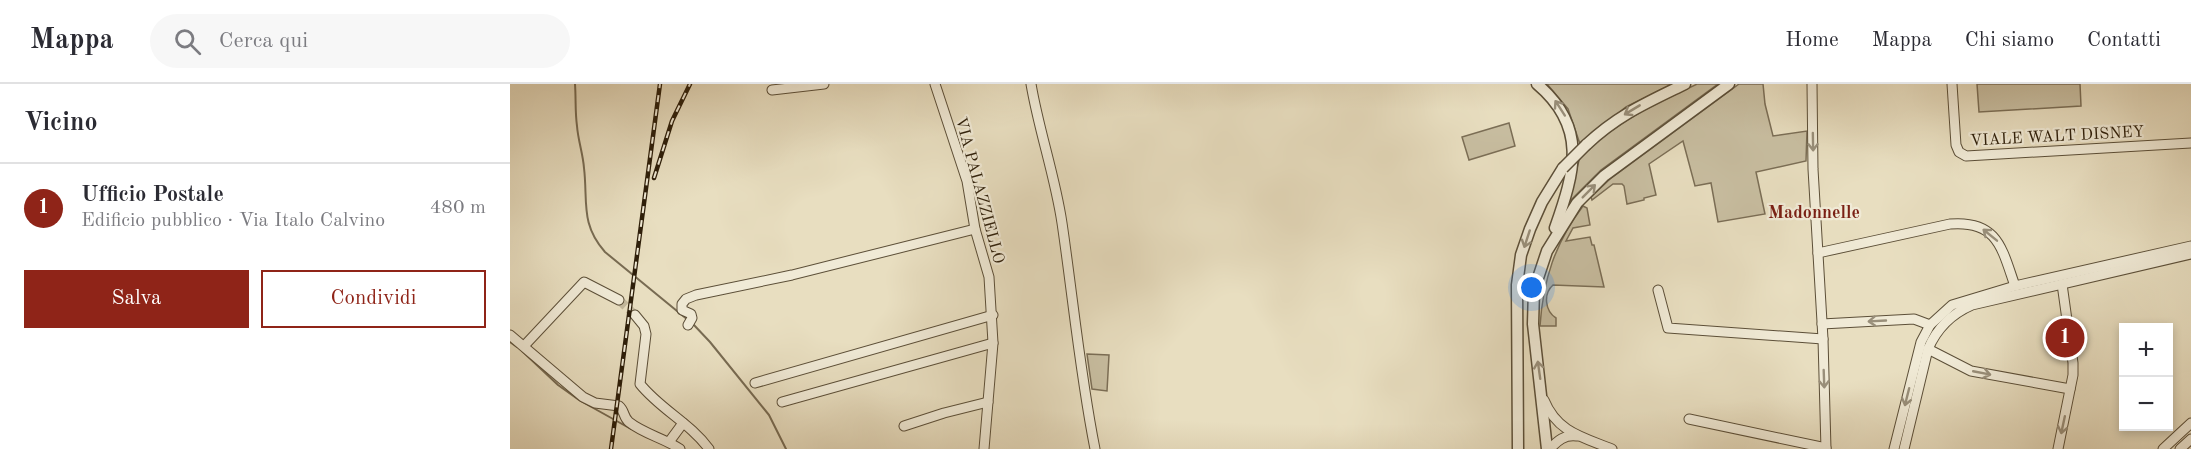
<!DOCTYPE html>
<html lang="it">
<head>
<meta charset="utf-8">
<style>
	:root { --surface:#fff; --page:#f7f7f7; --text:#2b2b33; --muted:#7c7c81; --line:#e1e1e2; --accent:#8f2418 }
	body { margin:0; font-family:"Old Standard TT",serif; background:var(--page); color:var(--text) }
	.controls { position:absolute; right:18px; bottom:18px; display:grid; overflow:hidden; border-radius:0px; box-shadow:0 3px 9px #0003 }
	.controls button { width:54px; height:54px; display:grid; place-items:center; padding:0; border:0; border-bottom:2px solid var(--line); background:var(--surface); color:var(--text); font:30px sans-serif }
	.you { position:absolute; left:1022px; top:204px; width:21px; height:21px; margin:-15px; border:4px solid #fff; border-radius:50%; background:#1a73e8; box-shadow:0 0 0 9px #1a73e833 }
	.badge { display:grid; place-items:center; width:39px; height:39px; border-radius:50%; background:var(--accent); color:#fff; font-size:20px; font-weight:700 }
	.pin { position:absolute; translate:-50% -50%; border:3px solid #fff; box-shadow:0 2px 6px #0006 }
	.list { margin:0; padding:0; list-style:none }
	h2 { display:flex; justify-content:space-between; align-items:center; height:78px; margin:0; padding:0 24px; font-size:26px }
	h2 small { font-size:20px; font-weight:400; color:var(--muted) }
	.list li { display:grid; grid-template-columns:39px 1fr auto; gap:18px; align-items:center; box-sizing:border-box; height:90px; padding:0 24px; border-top:2px solid var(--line) }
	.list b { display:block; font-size:22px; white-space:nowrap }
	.list p { margin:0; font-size:20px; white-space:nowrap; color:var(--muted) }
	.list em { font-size:20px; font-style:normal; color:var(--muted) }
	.actions { display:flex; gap:12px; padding:18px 24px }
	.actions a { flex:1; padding:14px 0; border:2px solid var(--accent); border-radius:0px; text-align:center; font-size:21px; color:var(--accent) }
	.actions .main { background:var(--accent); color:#fff }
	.icon { flex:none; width:33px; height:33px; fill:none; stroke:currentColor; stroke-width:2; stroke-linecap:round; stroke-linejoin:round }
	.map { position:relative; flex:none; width:1681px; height:365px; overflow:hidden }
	header { display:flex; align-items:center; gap:36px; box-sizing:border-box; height:84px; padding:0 30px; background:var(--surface); border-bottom:2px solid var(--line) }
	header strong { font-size:28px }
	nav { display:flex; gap:33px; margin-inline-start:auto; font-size:21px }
	.search { width:420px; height:54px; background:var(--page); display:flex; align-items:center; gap:15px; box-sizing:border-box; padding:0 21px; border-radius:33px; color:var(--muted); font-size:22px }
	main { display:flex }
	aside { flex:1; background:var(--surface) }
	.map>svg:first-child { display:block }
	.green { fill:#c8bea1; stroke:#7b6e56; stroke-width:1.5 }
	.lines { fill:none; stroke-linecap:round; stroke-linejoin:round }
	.stream { stroke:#786b52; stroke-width:2 }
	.minor-tunnel { stroke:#c3b89c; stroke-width:9; stroke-dasharray:9 4.5; stroke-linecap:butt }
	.minor-casing { stroke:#5c4f38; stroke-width:11 }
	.tertiary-casing { stroke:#5c4f38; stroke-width:13 }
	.minor { stroke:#f0ead6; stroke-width:9 }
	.tertiary { stroke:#f0ead6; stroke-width:10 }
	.rail-casing { stroke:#2e1f0a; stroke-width:4.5 }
	.rail { stroke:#f0ead6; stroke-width:2; stroke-dasharray:7; stroke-linecap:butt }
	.tertiary-bridge-casing { stroke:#5c4f38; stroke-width:13; stroke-linecap:butt }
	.tertiary-bridge { stroke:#f0ead6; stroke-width:10 }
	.oneway { stroke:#998f7a }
	.labels { text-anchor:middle; stroke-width:4.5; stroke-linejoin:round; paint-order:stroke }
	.street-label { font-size:16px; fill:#2e1f0a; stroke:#f0ead6 }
	.neighbourhood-label { font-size:18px; font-weight:bold; fill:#7a1f14; stroke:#f0ead6 }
</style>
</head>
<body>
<header>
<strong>Mappa</strong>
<div class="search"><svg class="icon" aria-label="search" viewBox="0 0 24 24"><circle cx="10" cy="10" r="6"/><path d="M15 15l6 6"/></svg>Cerca qui</div>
<nav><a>Home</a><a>Mappa</a><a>Chi siamo</a><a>Contatti</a></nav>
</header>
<main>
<aside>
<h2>Vicino<small></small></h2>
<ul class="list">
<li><span class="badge">1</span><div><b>Ufficio Postale</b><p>Edificio pubblico · Via Italo Calvino</p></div><em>480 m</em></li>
</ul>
<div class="actions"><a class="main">Salva</a><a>Condividi</a></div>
</aside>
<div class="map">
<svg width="1681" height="365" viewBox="0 0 1681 365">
	<rect width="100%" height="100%" fill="#e8dec0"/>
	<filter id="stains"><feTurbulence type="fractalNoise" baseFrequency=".00333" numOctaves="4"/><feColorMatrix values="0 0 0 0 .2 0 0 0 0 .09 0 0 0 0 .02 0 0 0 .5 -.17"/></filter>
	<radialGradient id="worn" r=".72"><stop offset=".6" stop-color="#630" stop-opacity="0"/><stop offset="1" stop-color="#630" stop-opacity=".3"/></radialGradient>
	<!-- green -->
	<g class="green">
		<path d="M1037 0H1162L1116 23 1070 60 1058 25Z"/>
		<path d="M1187 0H1208L1091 86 1058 119C1061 111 1068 77 1070 74 1075 68 1082 63 1087 58 1117 32 1152 17 1187 0Z"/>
		<path d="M1229 0H1253L1255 20 1263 52 1297 47 1296 77 1246 88 1255 130 1208 138 1201 99 1185 102 1173 57 1139 80 1146 111 1134 114V116L1117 120 1114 102 1112 100H1103L1082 116 1081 113 1100 95Z"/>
		<path d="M1467 0H1570L1571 22 1469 28Z"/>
		<path d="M999 39 1005 62 959 76 952 53Z"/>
		<path d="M1073 122 1077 124 1080 141 1063 144 1056 157 1080 153 1082 161H1084L1094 203 1043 201C1033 210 1035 227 1046 234V242H1030C1033 196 1045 159 1073 122Z"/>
		<path d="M577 270 599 271 597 307 582 305Z"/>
	</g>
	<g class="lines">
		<!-- stream -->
		<g class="stream">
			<path d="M65 0C66 14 65 28 67 42 68 56 73 70 74 84 78 117 70 140 95 168L178 236"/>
			<path d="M183 240 200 258 259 331 276 365"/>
			<path d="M0 258 7 263"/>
			<path d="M12 267 48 301 69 316 121 345"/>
		</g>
		<!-- minor-tunnel -->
		<path class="minor-tunnel" d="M109 216 125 231"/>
		<!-- minor casing -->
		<g class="minor-casing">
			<g id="minor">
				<path d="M425 0 457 97 465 145 479 193 483 259 474 365"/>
				<path d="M521 0C529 47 545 92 552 139 563 214 570 290 585 365"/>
				<path d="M1302 0 1303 85 1313 255 1316 365"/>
				<path d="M1442 0 1446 61 1449 68 1456 72 1681 59"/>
				<path d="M262 6 314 0"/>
				<path d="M1308 169 1440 140C1488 136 1492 165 1505 202"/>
				<path d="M1148 206 1158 244 1313 255"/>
				<path d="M125 231 134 242 136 250 130 300C150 325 180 339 199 365"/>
				<path d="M1312 240 1404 235 1420 241"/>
				<path d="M178 241 182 234 181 230 172 226V220L176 215 186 211 282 191 465 145"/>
				<path d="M0 251 73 313 85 319 109 322C115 327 113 333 119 338 134 350 154 354 170 365"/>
				<path d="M14 262 74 198 109 216"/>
				<path d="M1418 265 1461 287 1560 305"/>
				<path d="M245 299 483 231"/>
				<path d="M1034 316C1047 348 1072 353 1102 365"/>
				<path d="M272 318 483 259"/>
				<path d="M1179 335 1316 364"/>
				<path d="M394 342 434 329 478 318"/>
				<path d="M159 358 173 339"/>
				<path d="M1040 365C1047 357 1055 350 1067 352"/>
				<path d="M1384 365 1411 258 1420 241 1442 221 1505 202 1681 162"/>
				<path d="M1394 365 1418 265C1427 244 1441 230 1462 221L1681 170"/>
				<path d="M1548 365 1563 291V279L1552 200"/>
				<path d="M1653 365 1681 339"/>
				<path d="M1670 365 1681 355"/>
			</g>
		</g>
		<!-- tertiary casing -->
		<g class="tertiary-casing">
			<g id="tertiary">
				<path d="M1027 0C1078 43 1065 87 1045 144"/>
				<path d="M1076 61C1108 31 1136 19 1175 0"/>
				<path d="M1008 365 1007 201 1011 171 1020 145 1032 118 1053 84"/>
				<path d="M1037 365 1023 240 1024 206 1037 167 1067 119 1094 92 1219 0"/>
			</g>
		</g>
		<!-- minor -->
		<use href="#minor" class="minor"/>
		<!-- tertiary -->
		<use href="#tertiary" class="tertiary"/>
		<!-- rail casing -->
		<g class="rail-casing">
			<g id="rail">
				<path d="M144 94 162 37 180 0"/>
				<path d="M101 365 150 0"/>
			</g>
		</g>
		<!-- rail -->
		<use href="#rail" class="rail"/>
		<!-- tertiary-bridge casing -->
		<g class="tertiary-bridge-casing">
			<path id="tertiary-bridge" d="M1053 84 1076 61"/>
		</g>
		<!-- tertiary-bridge -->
		<use href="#tertiary-bridge" class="tertiary-bridge"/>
	</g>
	<!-- one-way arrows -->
	<defs><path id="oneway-shaft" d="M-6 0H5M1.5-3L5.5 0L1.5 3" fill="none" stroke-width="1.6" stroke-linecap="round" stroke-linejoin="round" transform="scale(1.5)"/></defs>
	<g class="oneway">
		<use href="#oneway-shaft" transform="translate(1050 24) rotate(-123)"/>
		<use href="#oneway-shaft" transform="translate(1122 26) rotate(149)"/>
		<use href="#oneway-shaft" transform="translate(1303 58) rotate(89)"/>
		<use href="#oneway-shaft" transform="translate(1079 107) rotate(-45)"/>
		<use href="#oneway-shaft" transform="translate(1480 151) rotate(-141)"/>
		<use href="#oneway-shaft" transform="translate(1017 155) rotate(108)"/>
		<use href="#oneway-shaft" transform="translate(1367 237) rotate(177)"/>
		<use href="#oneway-shaft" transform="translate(1029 286) rotate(-98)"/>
		<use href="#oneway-shaft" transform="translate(1472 289) rotate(11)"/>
		<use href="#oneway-shaft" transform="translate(1314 295) rotate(88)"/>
		<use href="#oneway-shaft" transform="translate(1397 313) rotate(104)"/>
		<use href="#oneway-shaft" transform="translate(1553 341) rotate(102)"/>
	</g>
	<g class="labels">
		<!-- street labels -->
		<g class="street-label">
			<text transform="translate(1547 51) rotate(-3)" y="6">VIALE WALT DISNEY</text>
			<text transform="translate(471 106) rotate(75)" y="6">VIA PALAZZIELLO</text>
		</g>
		<!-- neighbourhood labels -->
		<g class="neighbourhood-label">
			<text x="1304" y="134">Madonnelle</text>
		</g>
	</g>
	<rect width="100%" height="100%" filter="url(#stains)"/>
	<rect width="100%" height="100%" fill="url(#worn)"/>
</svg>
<div class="controls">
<button>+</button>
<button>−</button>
</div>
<div class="you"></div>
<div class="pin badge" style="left:1555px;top:254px">1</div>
</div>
</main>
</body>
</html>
